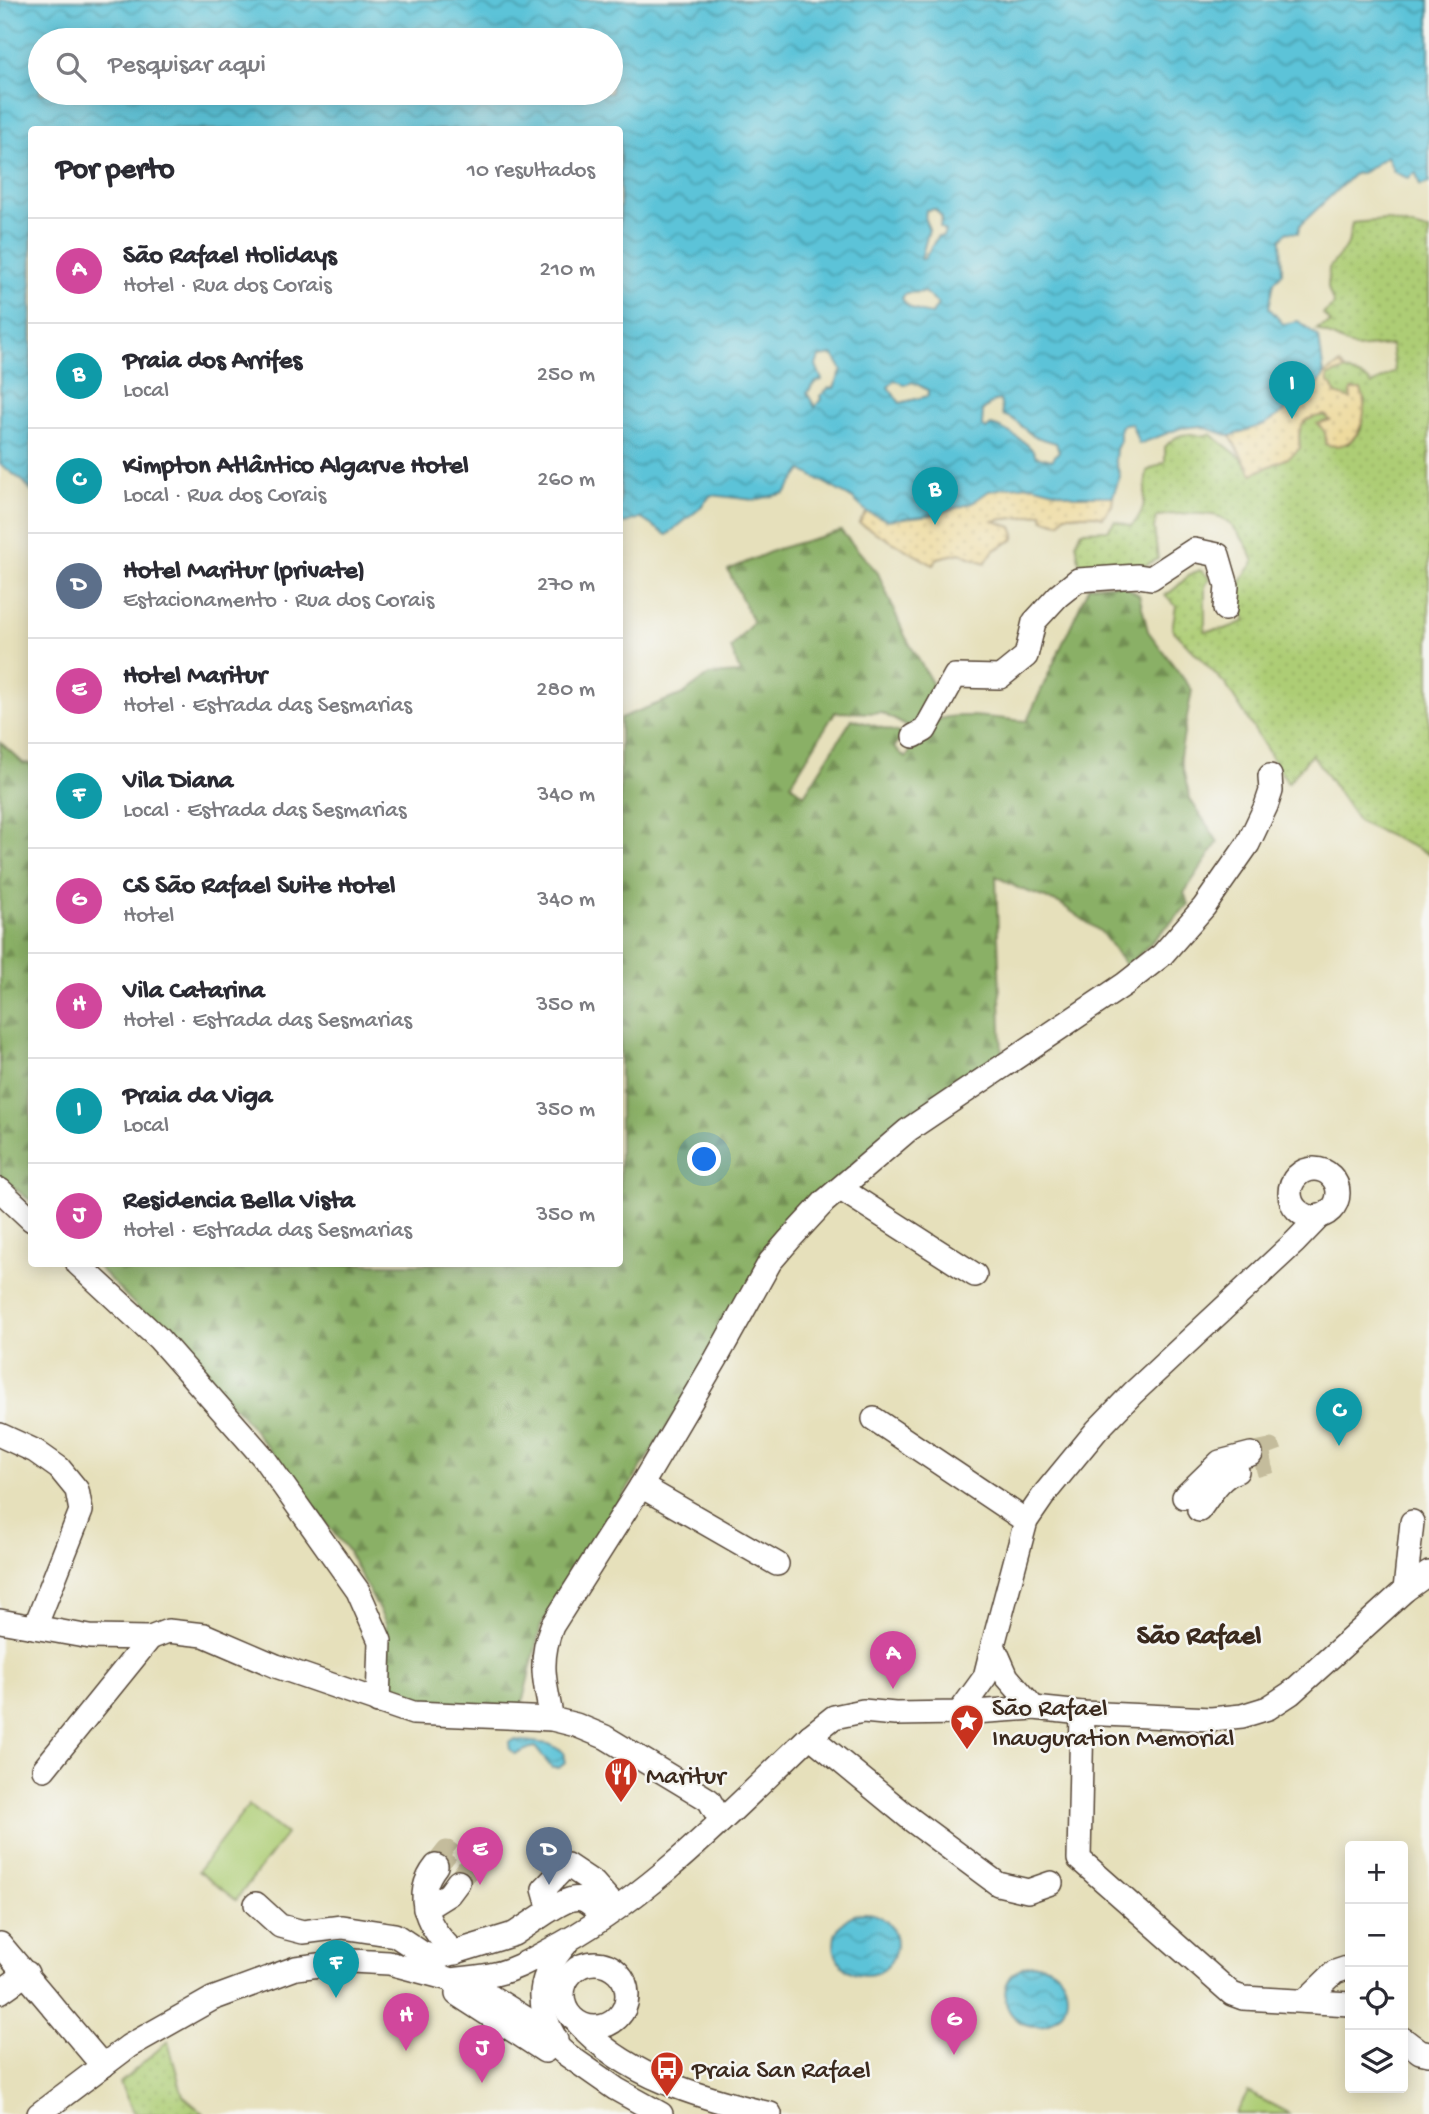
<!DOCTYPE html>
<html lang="pt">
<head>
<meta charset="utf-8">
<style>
	:root { --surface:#fff; --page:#f7f7f7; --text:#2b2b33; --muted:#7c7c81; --line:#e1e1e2; --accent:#db2777 }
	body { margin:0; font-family:"Gochi Hand",sans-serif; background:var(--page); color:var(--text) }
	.controls { position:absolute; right:21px; bottom:21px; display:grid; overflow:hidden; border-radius:7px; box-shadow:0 4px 18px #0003 }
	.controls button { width:63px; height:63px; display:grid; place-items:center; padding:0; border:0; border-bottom:2px solid var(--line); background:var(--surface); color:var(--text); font:35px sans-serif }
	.you { position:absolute; left:705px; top:1160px; width:24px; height:24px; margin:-18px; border:5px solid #fff; border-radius:50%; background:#1a73e8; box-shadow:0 0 0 10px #1a73e833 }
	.badge { display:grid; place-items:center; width:46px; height:46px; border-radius:50%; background:var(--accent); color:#fff; font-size:23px; font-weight:700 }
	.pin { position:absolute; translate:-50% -58px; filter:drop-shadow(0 2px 4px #0008) }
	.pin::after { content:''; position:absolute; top:37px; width:24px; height:21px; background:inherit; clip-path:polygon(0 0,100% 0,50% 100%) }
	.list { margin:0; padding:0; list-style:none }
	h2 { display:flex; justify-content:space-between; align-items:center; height:91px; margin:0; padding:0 28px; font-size:30px }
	h2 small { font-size:23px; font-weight:400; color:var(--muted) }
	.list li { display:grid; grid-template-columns:46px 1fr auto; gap:21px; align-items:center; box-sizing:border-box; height:105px; padding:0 28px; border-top:2px solid var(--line) }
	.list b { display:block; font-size:26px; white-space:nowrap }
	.list p { margin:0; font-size:23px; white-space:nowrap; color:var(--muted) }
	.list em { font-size:23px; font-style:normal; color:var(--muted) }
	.icon { flex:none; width:38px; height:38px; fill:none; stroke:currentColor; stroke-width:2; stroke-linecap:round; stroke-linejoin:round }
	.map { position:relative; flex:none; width:1429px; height:2114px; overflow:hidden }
	.search { position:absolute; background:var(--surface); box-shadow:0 4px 18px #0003; left:28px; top:28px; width:595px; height:77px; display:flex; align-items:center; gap:18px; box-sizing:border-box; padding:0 24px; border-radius:38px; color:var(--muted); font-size:26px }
	.panel { position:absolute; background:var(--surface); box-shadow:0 4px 18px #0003; left:28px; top:126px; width:595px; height:1141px; border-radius:7px }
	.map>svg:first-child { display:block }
	.grass { fill:url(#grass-dots); stroke:#747c4a; stroke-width:2 }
	.forest { fill:url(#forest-firs); stroke:#626d42; stroke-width:2 }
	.sand { fill:url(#sand-dots); stroke:#94825e; stroke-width:2 }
	.garden { fill:#adcd75; stroke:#747c4a; stroke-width:2 }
	.water { fill:url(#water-waves); stroke:#4b767b; stroke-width:2; fill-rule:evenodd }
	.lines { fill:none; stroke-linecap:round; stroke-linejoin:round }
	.minor-tunnel { stroke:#c4bc9c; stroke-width:23; stroke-dasharray:23 11; stroke-linecap:butt }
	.minor-casing { stroke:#554536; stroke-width:26 }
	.minor { stroke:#fff; stroke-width:23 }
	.labels { text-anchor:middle; stroke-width:5; stroke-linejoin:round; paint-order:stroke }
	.poi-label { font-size:26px; fill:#3b2a1e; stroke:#f6f6f2; text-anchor:start }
	.neighbourhood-label { font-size:28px; font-weight:bold; fill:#3b2a1e; stroke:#f6f6f2 }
</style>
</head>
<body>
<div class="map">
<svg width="1429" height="2114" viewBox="0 0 1429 2114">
	<defs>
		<pattern id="grass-dots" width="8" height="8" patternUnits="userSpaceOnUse" patternTransform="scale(1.75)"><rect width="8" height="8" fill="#adcd75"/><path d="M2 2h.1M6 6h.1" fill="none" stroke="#96b065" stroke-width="1.8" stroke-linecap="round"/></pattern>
		<pattern id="forest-firs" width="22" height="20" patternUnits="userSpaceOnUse" patternTransform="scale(1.75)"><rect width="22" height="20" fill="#8ab066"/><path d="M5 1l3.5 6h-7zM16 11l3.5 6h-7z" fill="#728f53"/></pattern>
		<pattern id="sand-dots" width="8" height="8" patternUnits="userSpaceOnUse" patternTransform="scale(1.75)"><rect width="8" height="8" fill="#eeda9e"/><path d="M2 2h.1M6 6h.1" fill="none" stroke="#cdbb88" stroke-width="1.8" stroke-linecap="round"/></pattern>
		<pattern id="water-waves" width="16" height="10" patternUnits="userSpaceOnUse" patternTransform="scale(1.75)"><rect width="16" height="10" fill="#5bc3d8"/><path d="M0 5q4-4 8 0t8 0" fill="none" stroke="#4c9faf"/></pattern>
	</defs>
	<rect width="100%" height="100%" fill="#f6f6f2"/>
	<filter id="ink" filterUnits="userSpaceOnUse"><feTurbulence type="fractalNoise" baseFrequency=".0143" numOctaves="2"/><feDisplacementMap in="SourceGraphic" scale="14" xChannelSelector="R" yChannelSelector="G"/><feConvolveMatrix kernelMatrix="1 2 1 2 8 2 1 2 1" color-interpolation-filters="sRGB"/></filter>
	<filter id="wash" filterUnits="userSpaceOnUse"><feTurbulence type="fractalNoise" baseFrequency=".00686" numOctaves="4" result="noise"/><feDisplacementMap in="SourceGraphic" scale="28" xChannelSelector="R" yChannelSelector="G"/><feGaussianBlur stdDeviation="1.57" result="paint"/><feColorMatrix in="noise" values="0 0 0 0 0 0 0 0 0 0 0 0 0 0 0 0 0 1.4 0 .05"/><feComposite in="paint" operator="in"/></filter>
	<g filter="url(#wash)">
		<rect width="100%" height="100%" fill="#e6e0bb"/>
		<!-- grass -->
		<g class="grass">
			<path d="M1386 220 1429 231V854L1359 822 1312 754 1288 783 1226 685 1172 629 1176 606 1165 595C1179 589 1185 574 1200 570L1210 578 1205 586V631L1225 629 1246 621C1239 606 1235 592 1244 576 1247 570 1252 567 1254 562 1249 547 1236 526 1222 518 1210 512 1169 513 1157 517L1154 528 1158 559 1133 571 1081 572 1076 543 1082 531 1108 530 1115 521 1131 526C1149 511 1143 491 1147 471L1165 462V447C1186 424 1191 441 1210 434L1240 457 1252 474 1290 457 1300 448C1297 425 1301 418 1325 415L1330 421 1323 422 1326 436 1325 444H1348L1361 430 1365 400 1344 398 1335 394 1333 386 1328 383V376L1345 370 1368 380 1372 385 1395 371 1391 345 1355 348 1316 329 1331 323 1323 314 1334 305 1328 288 1329 268 1348 244 1352 223Z"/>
			<path d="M168 2041 183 2096 204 2114H134L120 2083Z"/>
		</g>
		<!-- forest -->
		<g class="forest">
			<path d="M841 531 878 573 905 636 936 690 917 728 906 726 882 713 835 712 791 784 804 795 852 719 903 734 894 748 906 758C912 747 926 726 938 720 955 711 1007 720 1027 721L1089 586 1121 584 1139 595 1148 631 1192 690 1180 756 1190 799 1218 842 1184 893 1189 904 1127 967 1101 932 1059 903 1018 888 996 876 1002 1057 860 1157 711 1357 541 1626 521 1708 433 1705 397 1693 386 1667V1623L347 1550 242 1415 95 1264H620V718L683 694 709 675 740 673 731 648 753 622 728 570 777 549Z"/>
			<path d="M0 742 23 763 31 764V1201L0 1177Z"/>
		</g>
		<!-- sand -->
		<g class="sand">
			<path d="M1318 354 1324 375 1340 364 1345 370 1328 376V383L1333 386 1335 394 1351 399V390H1361C1371 414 1357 455 1325 444 1327 434 1325 430 1317 424L1330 420 1325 415C1302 418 1296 425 1300 448L1290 457 1252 474 1230 436 1225 415Z"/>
			<path d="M1046 466 1105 471 1113 496 1112 505 1103 517 1095 515H1065L1060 523 1043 519 1042 513C1027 519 1011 517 994 521L1012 527 1015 535 1013 540 994 550 985 563 960 553 938 558 933 565 859 523 867 512Z"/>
		</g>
		<!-- garden -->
		<g class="garden">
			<path d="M249 1805 286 1834 236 1900 198 1871Z"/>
			<path d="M1248 2092 1290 2114H1236Z"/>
		</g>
		<!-- water -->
		<g class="water">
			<path d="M0 0H1429V183L1420 186 1416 173 1408 178 1394 172 1387 156 1364 172 1354 174 1300 225 1298 233 1287 232 1281 239 1282 273 1274 282 1269 308 1283 324 1298 321 1319 337 1324 375 1312 394 1265 424 1230 436 1200 426 1181 428 1139 444 1131 423 1124 424 1120 427V441L1116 449 1115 460 1120 476 1113 496H1074L1032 485 1009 487 989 491 972 503 932 515 887 520 867 512 853 499 802 470 785 493 754 500 711 495 699 509 667 535 640 518 620 525V130H32L31 491 24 482 0 464ZM611 40V93H40V40ZM935 209 942 217 940 227 945 231 943 236H938L924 259H921L929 229 925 220 926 210ZM924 292 938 304 932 314C920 312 907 310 902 298L906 293ZM833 355 842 370 834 388H829L820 396 821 399 815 407 807 393 816 382 822 380 816 365 819 357ZM895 380 904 385 913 382 928 390V396L900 403 888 387ZM1000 400 1003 415 1013 419 1033 436 1056 443 1059 451 1052 460 1036 456C1032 444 1004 428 991 425L986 429 982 426 983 410 994 401Z"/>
			<path d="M515 1740 549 1744 563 1752 565 1763 559 1768H552L535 1747C526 1748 522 1753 515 1754L510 1750 509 1742Z"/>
			<circle cx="865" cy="1944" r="31"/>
			<circle cx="1036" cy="1995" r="31"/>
		</g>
	</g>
	<g filter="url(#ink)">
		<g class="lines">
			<!-- minor-tunnel -->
			<g class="minor-tunnel">
				<path d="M1251 1454 1270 1450 1274 1461 1255 1466"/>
				<path d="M436 1866 447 1852 468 1869 458 1882"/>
			</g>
			<!-- minor casing -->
			<g class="minor-casing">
				<g id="minor">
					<path d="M914 736 925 730 955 676 1000 677 1026 656 1034 622 1058 596 1078 580 1138 576 1151 578 1194 550 1218 555 1227 586 1225 609"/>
					<circle cx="1314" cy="1193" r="24"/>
					<path d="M841 1189 975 1275"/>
					<path d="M0 1190 32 1220"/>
					<path d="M78 1264 158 1338 263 1457 358 1591 380 1641 378 1702"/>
					<path d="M874 1419 1026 1521"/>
					<path d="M0 1435 35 1451 59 1468 77 1490 81 1511 35 1627"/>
					<path d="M641 1486 716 1359 770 1262 789 1240 825 1201 908 1130 1125 984 1162 955 1204 907 1248 844 1266 806 1271 791 1270 776"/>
					<path d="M1184 1497 1220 1462 1251 1454"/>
					<path d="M1199 1510C1209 1497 1220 1476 1237 1471"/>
					<path d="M1405 1590 1412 1522"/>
					<path d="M0 1621 90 1637 150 1638 168 1631 204 1635 276 1666 413 1713 552 1719 576 1725 605 1737 709 1800 721 1821"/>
					<path d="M1034 1708 1007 1677 993 1645 1026 1521 1046 1492 1097 1430 1133 1393 1295 1242 1320 1216"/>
					<path d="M959 1713 985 1677 993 1645"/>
					<path d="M1082 1713 1079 1859 1232 1994 1243 1998 1350 2004"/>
					<path d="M552 1719C545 1684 538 1661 552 1626L641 1486 777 1564"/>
					<path d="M810 1736 913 1821 998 1884 1028 1891 1051 1883"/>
					<path d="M44 1769 150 1638"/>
					<path d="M436 1866C411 1897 429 1929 455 1953"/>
					<path d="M256 1904 280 1926 303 1932 342 1927 395 1935 422 1953 436 1958 514 1934 550 1910"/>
					<path d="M425 1909 449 1894 458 1882"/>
					<path d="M603 1917C584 1893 575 1894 550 1910L544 1889 567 1865 594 1883 616 1908"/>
					<path d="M0 1944 103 2066"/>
					<circle cx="595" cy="1995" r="32"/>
					<path d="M452 1980C466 1978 481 1977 495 1974 514 1970 531 1960 548 1951 649 1899 729 1813 810 1736L834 1717 863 1711 895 1714 959 1713 1034 1708 1082 1713 1211 1719 1242 1716 1268 1708 1291 1693 1405 1590 1429 1573"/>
					<path d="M0 1992 27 1973"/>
					<path d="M457 1994 545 2051"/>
					<path d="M1305 2001 1335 1972 1350 1967"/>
					<path d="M578 2023C626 2077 702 2098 770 2114"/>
					<path d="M1403 2039 1420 2052 1429 2054"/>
					<path d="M556 2040C534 2003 538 1976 566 1944"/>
					<path d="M39 2114 129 2046 212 1999 296 1968 351 1961 389 1963 464 1983 485 1993 530 2021 563 2052 616 2089 661 2114"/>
				</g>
			</g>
			<!-- minor -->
			<use href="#minor" class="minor"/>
		</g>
	</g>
	<!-- icons -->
	<defs>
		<g id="sight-pin" transform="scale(1.75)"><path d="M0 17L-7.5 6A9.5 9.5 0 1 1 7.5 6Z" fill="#c8321e" stroke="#f6f6f2"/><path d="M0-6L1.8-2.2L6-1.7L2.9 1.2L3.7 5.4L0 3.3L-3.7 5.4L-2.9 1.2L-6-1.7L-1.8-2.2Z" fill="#fff"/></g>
		<g id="restaurant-pin" transform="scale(1.75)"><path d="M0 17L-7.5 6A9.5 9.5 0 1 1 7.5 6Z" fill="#c8321e" stroke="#f6f6f2"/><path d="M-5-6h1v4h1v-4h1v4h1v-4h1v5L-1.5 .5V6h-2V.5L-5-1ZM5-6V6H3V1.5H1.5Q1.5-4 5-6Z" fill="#fff"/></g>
		<g id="bus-pin" transform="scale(1.75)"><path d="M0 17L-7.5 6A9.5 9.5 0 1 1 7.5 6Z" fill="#c8321e" stroke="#f6f6f2"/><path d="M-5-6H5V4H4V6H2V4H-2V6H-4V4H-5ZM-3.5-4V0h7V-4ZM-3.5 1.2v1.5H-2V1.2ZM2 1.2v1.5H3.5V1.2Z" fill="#fff"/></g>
	</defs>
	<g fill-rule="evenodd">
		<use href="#sight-pin" x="967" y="1721"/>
		<use href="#restaurant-pin" x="621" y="1774"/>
		<use href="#bus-pin" x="667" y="2068"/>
	</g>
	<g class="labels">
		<!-- poi labels -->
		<g class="poi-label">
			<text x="992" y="1715">São Rafael<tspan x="992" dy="30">Inauguration Memorial</tspan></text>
			<text x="646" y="1783">Maritur</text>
			<text x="692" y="2077">Praia San Rafael</text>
		</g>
		<!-- neighbourhood labels -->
		<g class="neighbourhood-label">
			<text x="1199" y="1643">São Rafael</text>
		</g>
	</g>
</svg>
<div class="controls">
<button>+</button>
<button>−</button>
<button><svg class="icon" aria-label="locate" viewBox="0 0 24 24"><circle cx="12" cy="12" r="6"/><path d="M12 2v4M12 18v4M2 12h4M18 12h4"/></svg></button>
<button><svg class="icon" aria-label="layers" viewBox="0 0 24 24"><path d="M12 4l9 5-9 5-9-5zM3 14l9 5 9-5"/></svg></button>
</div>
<div class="you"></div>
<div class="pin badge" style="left:893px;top:1689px;background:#d1479c">A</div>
<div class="pin badge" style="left:935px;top:525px;background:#0f9aa8">B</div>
<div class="pin badge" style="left:1339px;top:1446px;background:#0f9aa8">C</div>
<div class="pin badge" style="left:549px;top:1885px;background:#5c6f8a">D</div>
<div class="pin badge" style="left:480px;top:1885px;background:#d1479c">E</div>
<div class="pin badge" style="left:336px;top:1998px;background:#0f9aa8">F</div>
<div class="pin badge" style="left:954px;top:2055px;background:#d1479c">G</div>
<div class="pin badge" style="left:406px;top:2051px;background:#d1479c">H</div>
<div class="pin badge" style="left:1292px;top:419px;background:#0f9aa8">I</div>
<div class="pin badge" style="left:482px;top:2083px;background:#d1479c">J</div>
<div class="search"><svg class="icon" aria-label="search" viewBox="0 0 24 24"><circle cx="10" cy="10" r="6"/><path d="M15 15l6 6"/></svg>Pesquisar aqui</div>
<section class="panel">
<h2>Por perto<small>10 resultados</small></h2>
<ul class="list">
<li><span class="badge" style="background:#d1479c">A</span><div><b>São Rafael Holidays</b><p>Hotel · Rua dos Corais</p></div><em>210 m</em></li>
<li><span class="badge" style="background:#0f9aa8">B</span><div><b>Praia dos Arrifes</b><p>Local</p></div><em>250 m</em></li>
<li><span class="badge" style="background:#0f9aa8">C</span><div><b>Kimpton Atlântico Algarve Hotel</b><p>Local · Rua dos Corais</p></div><em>260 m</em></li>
<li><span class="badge" style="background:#5c6f8a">D</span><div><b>Hotel Maritur (private)</b><p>Estacionamento · Rua dos Corais</p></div><em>270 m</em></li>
<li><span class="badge" style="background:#d1479c">E</span><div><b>Hotel Maritur</b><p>Hotel · Estrada das Sesmarias</p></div><em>280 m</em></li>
<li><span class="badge" style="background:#0f9aa8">F</span><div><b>Vila Diana</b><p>Local · Estrada das Sesmarias</p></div><em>340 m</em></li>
<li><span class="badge" style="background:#d1479c">G</span><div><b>CS São Rafael Suite Hotel</b><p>Hotel</p></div><em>340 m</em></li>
<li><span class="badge" style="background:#d1479c">H</span><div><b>Vila Catarina</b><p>Hotel · Estrada das Sesmarias</p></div><em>350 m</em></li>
<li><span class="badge" style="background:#0f9aa8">I</span><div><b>Praia da Viga</b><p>Local</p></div><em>350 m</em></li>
<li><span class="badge" style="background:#d1479c">J</span><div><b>Residencia Bella Vista</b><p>Hotel · Estrada das Sesmarias</p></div><em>350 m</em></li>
</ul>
</section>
</div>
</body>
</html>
